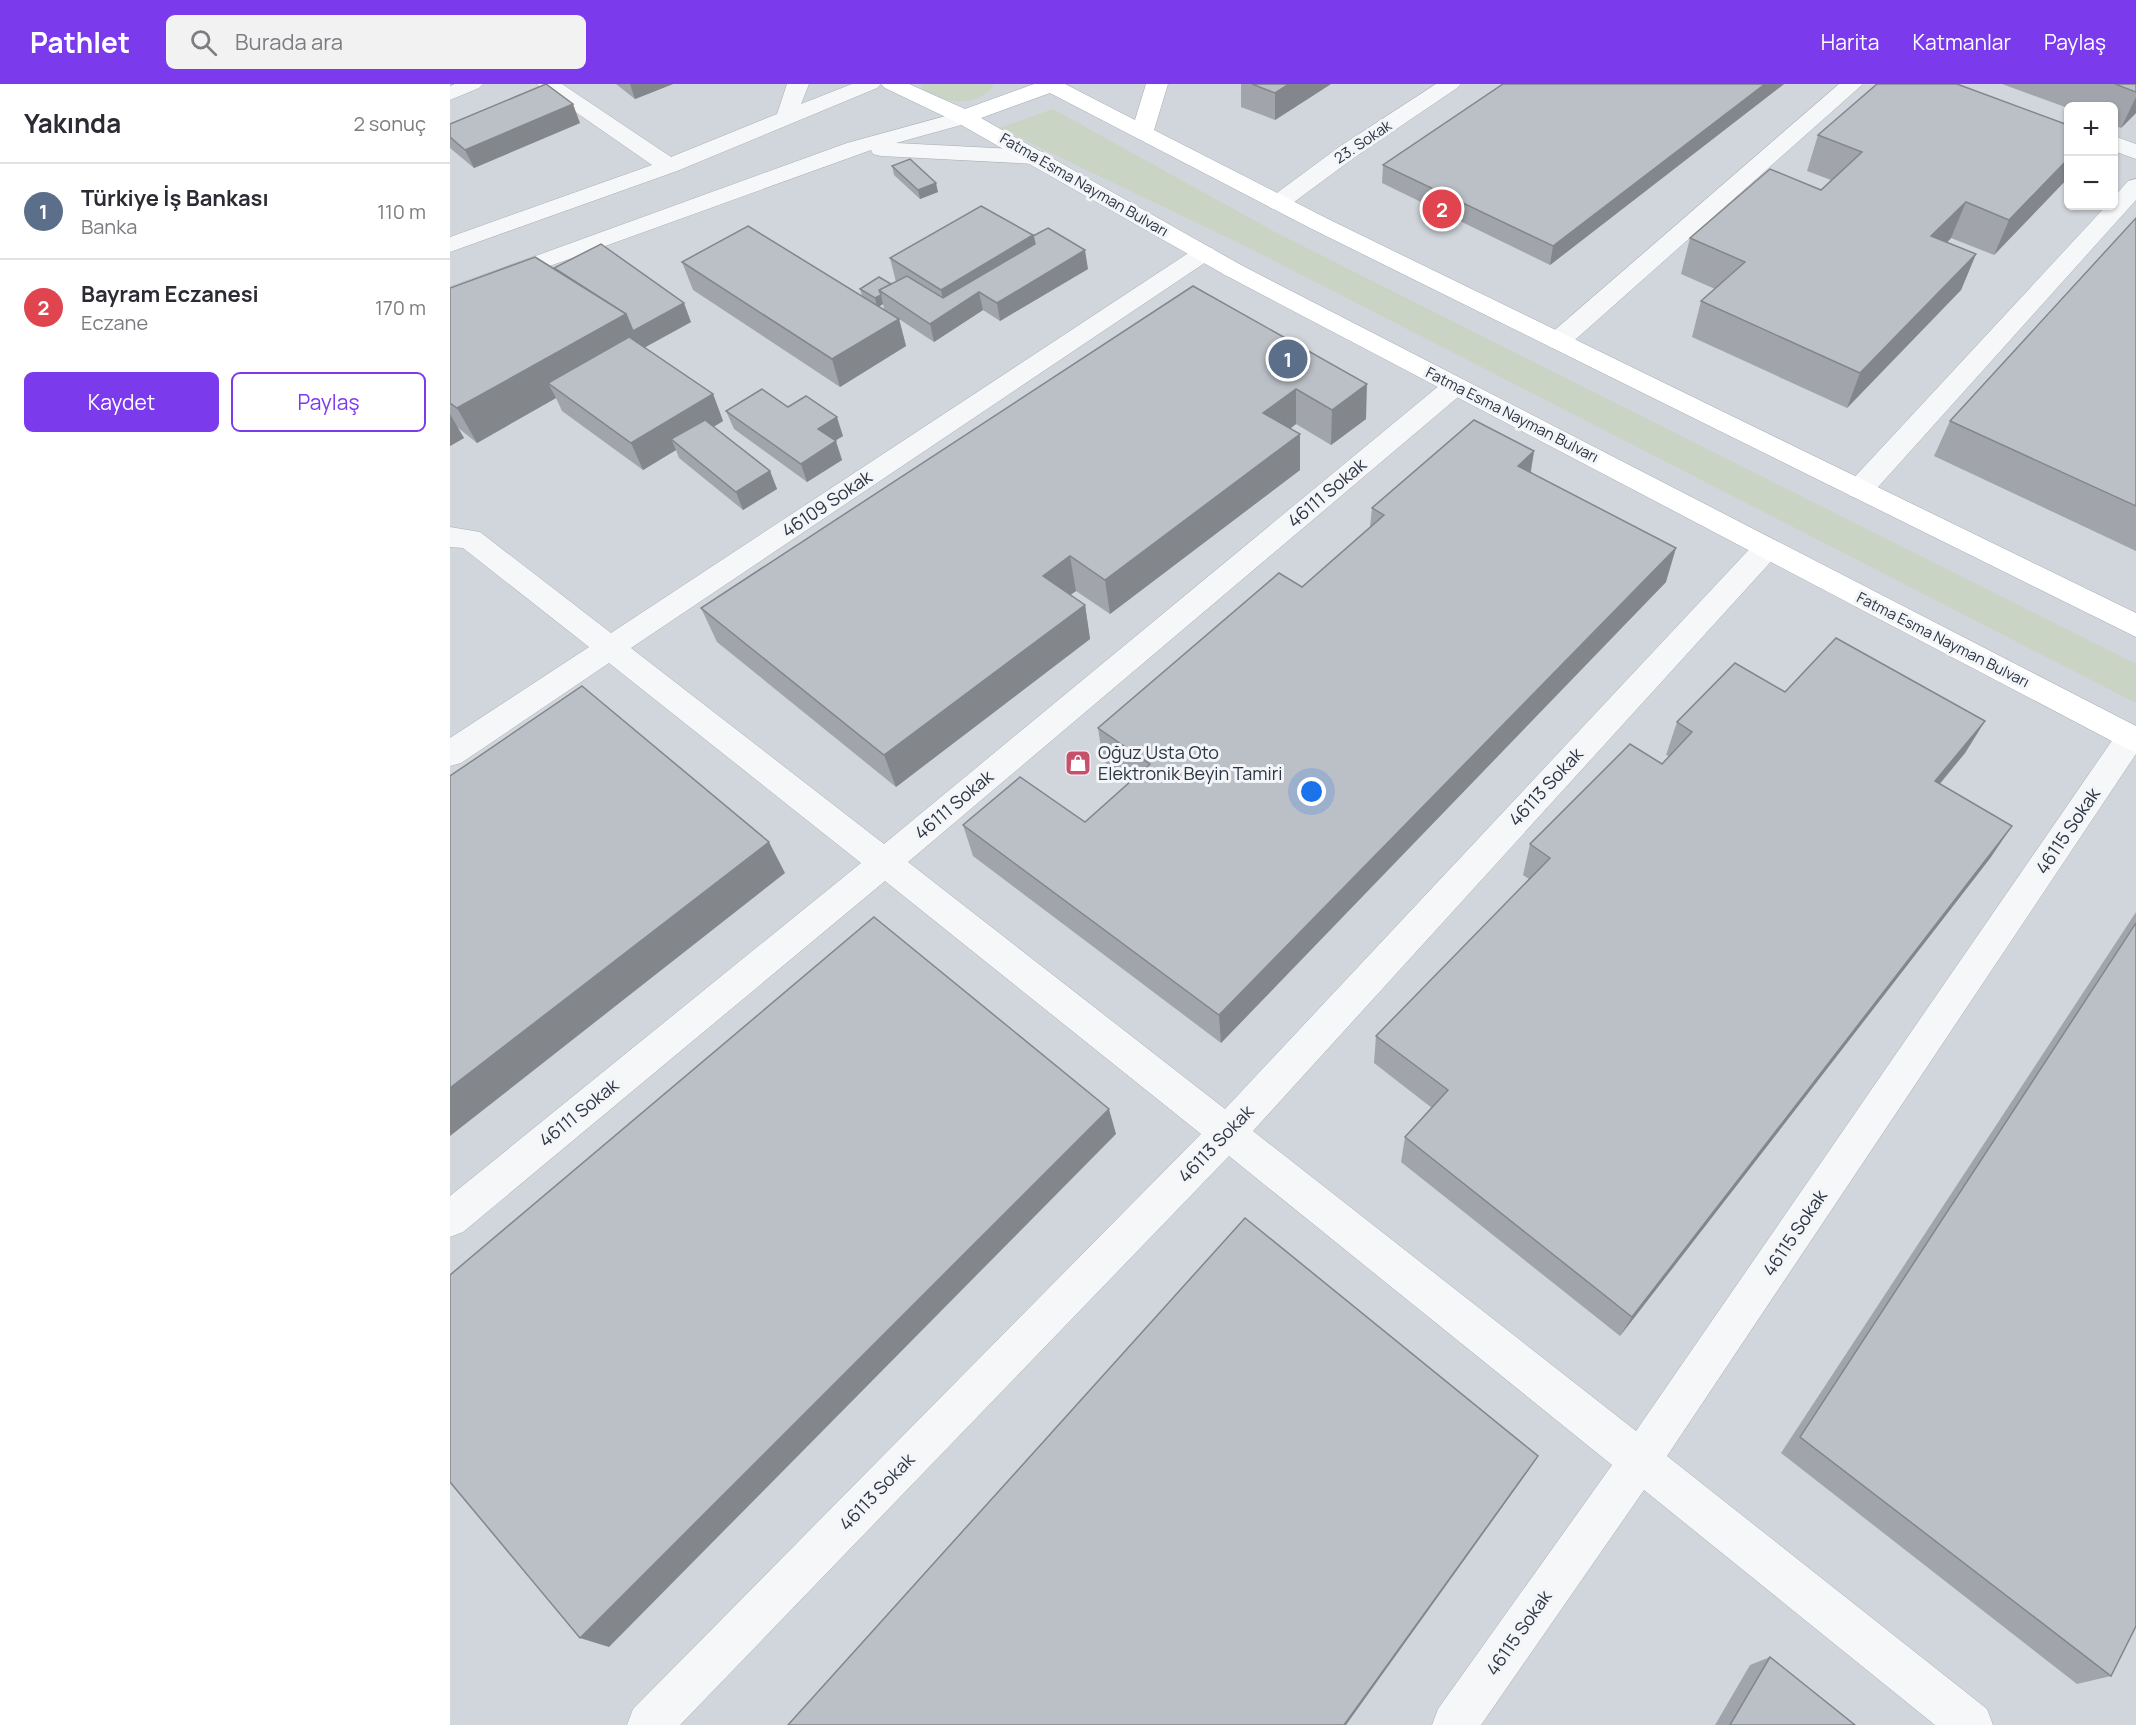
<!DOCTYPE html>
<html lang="tr">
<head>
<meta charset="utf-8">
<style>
	:root { --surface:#fff; --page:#f2f2f3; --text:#2b2b33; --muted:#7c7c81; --line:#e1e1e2; --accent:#7c3aed }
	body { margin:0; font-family:Manrope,sans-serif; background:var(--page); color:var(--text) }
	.controls { position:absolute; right:18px; top:18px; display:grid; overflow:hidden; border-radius:9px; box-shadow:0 2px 4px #0004 }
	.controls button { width:54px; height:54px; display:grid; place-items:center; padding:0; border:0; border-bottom:2px solid var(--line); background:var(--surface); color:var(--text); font:30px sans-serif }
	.you { position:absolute; left:862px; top:708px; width:21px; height:21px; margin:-15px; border:4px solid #fff; border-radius:50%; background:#1a73e8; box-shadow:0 0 0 9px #1a73e833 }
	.badge { display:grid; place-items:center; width:39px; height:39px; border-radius:50%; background:var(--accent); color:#fff; font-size:20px; font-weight:700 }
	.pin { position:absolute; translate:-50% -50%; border:3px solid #fff; box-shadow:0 2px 6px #0006 }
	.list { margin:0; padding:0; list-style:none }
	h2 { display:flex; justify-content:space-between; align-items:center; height:78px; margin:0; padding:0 24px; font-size:26px }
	h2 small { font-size:20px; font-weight:400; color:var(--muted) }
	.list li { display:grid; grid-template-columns:39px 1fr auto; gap:18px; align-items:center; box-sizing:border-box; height:96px; padding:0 24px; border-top:2px solid var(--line) }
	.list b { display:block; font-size:22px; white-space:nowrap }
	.list p { margin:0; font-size:20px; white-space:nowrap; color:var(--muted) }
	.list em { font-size:20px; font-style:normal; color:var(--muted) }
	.actions { display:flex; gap:12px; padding:18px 24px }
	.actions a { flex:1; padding:14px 0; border:2px solid var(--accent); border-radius:9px; text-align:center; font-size:21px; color:var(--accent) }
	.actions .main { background:var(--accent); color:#fff }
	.icon { flex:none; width:33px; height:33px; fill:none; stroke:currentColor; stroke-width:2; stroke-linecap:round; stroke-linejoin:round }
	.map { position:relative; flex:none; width:1686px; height:1641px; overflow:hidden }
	header { display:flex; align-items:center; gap:36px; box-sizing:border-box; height:84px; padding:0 30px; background:var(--accent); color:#fff }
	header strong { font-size:28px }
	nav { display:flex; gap:33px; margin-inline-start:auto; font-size:21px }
	.search { width:420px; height:54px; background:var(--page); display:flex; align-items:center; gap:15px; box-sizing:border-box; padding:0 21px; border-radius:9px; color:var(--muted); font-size:22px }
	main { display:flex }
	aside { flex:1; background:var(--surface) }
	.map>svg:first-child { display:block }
	.built { fill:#d1d6dc; fill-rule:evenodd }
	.green { fill:#cad4c5 }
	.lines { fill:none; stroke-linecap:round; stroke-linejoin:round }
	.minor-casing { stroke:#a8aeb4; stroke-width:1 }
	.major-casing { stroke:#a3acb5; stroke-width:1 }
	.minor { fill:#f6f7f9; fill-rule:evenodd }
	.major { fill:#fff; fill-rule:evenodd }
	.wall { fill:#a1a5ab; fill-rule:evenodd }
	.shaded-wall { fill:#83868b }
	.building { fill:#bbc0c7; stroke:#83868b; stroke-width:1.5 }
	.labels { text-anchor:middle; stroke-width:6; stroke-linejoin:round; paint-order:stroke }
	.far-street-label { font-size:15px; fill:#2c3542; stroke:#f3f5f8 }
	.street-label { font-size:18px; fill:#2c3542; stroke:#f3f5f8 }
	.poi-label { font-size:18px; fill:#2c3542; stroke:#f3f5f8; text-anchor:start }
</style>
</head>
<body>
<header>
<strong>Pathlet</strong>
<div class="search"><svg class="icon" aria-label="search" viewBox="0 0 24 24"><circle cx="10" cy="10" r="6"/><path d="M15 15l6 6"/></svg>Burada ara</div>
<nav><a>Harita</a><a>Katmanlar</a><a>Paylaş</a></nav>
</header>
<main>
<aside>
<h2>Yakında<small>2 sonuç</small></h2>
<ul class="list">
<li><span class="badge" style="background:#5c6f8a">1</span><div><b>Türkiye İş Bankası</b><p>Banka</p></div><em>110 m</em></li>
<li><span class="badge" style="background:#e0444e">2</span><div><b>Bayram Eczanesi</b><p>Eczane</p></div><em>170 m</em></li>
</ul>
<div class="actions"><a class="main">Kaydet</a><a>Paylaş</a></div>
</aside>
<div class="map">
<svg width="1686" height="1641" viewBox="0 0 1686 1641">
	<rect width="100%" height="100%" fill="#e3e7ea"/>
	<!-- built -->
	<path class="built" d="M0 0H1686V1641H0ZM1618 22H1664V122H1618Z"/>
	<!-- green -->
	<g class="green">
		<path d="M471 0H544C529 25 493 19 473 7Z"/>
		<path d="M603 25 825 148 1686 580V619L797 163 549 44Z"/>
	</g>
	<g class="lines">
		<!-- minor casing -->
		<g class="minor-casing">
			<g id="minor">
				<path d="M5 0H33L29 4 0 16V2Z"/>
				<path d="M87 0H112L221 73 327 30 337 0H359L351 20 402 0H431L427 4 227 87 0 168V153L202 81 91 4Z"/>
				<path d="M986 0H1011L1007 4 905 73 836 124 828 126 820 124 817 119 820 114 889 63Z"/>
				<path d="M1389 0H1413L1117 263 1108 265 1099 263 1096 257 1099 251Z"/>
				<path d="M514 27 522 28 525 33 522 38 446 59 585 66 593 68 596 73 593 78 585 80 431 72 423 70 421 66 0 218V203L397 59Z"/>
				<path d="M1664 52 1686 60V75L1664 67Z"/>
				<path d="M1686 95V116L1420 412 1410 414 1400 412 1397 405 1400 398 1656 122H1664V113L1678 97Z"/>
				<path d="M754 162 762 164 766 169 762 174 181 564 434 760 996 296 1005 294 1014 296 1018 302 1014 308 458 778 775 1025 1307 457 1317 454 1327 457 1331 464 1327 471 803 1047 1186 1347 1670 645 1681 641 1686 643V670L1217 1372 1537 1625 1543 1641H1485L1194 1406 1031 1641H982L988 1625 1162 1381 779 1072 230 1641H177L183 1625 751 1050 435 797 13 1148 0 1153V1112L411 779 159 579 11 679 0 682V654L139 563 13 464 0 463V443L30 448 161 549 746 164Z"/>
			</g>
		</g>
		<!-- major casing -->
		<g class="major-casing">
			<path id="major" d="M431 0H459L515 25 584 0H615L685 36 696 0H718L704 46 878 135 1686 529V553L862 145 600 9 531 34 791 181 1686 642V668L1675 664 775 191 506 38 435 4Z"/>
		</g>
		<!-- minor -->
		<use href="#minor" class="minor"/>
		<!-- major -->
		<use href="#major" class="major"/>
	</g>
	<!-- wall -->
	<g class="wall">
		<path d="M166 0H223L185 15Z"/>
		<path d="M791 0H881L825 36 791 23Z"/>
		<path d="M1334 0 1100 181 932 99 933 81Z"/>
		<path d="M1552 0H1686V29L1671 44 1664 41V22H1618V24Z"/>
		<path d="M130 39 24 84 0 64V40Z"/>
		<path d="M1618 41V94L1544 171 1501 154 1497 159 1526 170 1511 206 1397 324 1242 253 1251 217 1265 205 1231 190 1240 154 1371 106 1381 96 1357 87 1368 51Z"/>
		<path d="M442 82 488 108 470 115 444 91Z"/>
		<path d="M1686 134V467L1484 372 1500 337Z"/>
		<path d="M583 152 638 185 550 237 533 226 484 258 449 235 456 262 390 303 243 206 232 178 412 212 410 205 441 200 446 198 440 174ZM433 220 434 225 447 234 429 222Z"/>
		<path d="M104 184 241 238 195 263 263 310 273 337 263 343 320 387 327 405 293 426 229 374 226 366 193 386 112 327 106 314 27 359 7 343 14 354 0 362V204Z"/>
		<path d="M743 202 916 335 881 361 846 340 840 345 850 386 660 530 626 507 620 511 635 521 640 555 446 703 267 558 251 524Z"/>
		<path d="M338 323 393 352 385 357 392 376 357 398 284 345 276 327Z"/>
		<path d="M1084 367 1081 388 1216 498 771 959 523 772 513 741 635 738 682 696 653 677 648 644 852 503 920 443 922 424Z"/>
		<path d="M1335 608 1535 637 1515 669 1490 700 1541 773 1170 1252 951 1078 955 1053 982 1024 924 979 926 952 1079 795 1073 791 1080 760 1212 680 1219 672 1216 671 1227 638Z"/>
		<path d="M1686 828V1542L1661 1592 1627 1600 1331 1369Z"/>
		<path d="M1320 1573 1405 1641H1265L1300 1581Z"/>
	</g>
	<!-- shaded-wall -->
	<g class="shaded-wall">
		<path d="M180 0H223L185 15Z"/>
		<path d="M839 0H881L825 36V9Z"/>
		<path d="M1315 0H1334L1100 181 1103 162Z"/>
		<path d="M1686 13V29L1671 44Z"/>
		<path d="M123 20 130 39 24 84 15 66Z"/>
		<path d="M1618 75V94L1544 171 1559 136Z"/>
		<path d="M486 99 488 108 470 115 468 106Z"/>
		<path d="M1516 118 1501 154 1467 188 1481 152Z"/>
		<path d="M583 151 588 179 529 208 533 226 484 258 480 240 496 229 491 206Z"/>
		<path d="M635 166 638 185 550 237 547 219Z"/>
		<path d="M1526 170 1511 206 1397 324 1410 289Z"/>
		<path d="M431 211 433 220 427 224 425 214Z"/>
		<path d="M234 219 241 238 192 265 183 247Z"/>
		<path d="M176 230 192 265 98 299 106 314 27 359 7 324Z"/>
		<path d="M449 235 456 262 390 303 382 275Z"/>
		<path d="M917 300 916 335 881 361 882 326Z"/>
		<path d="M846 305V340L814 364 813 329Z"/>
		<path d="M263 310 273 337 231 363 221 355 226 366 193 386 181 359Z"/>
		<path d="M0 330 14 354 0 362Z"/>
		<path d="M387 333 393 352 374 363 368 345Z"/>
		<path d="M850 350V386L660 530 655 496Z"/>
		<path d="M386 357 392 376 357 398 351 380Z"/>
		<path d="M1084 367 1078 402 1068 382Z"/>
		<path d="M320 387 327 405 293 426 286 408Z"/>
		<path d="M1226 464 1216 498 771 959 769 931Z"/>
		<path d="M620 472 626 507 600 526 593 492Z"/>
		<path d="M635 521 640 555 446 703 434 671Z"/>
		<path d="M1535 637 1515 669 1466 728 1485 697Z"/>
		<path d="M1562 742 1541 773 1170 1252 1182 1233Z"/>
		<path d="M319 758 335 789 0 1052V1004Z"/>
		<path d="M659 1025 666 1050 159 1563 130 1554Z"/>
		<path d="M1088 1372 1078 1387 896 1641H894Z"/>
	</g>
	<!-- building -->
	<g class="building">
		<path d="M96 0 123 20 15 66 0 53V40Z"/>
		<path d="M802 0H839L825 9Z"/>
		<path d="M1053 0H1315L1103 162 933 81Z"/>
		<path d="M1427 0H1507L1618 41V75L1559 136 1516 118 1481 152 1526 170 1410 289 1251 217 1295 178 1240 154 1320 85 1371 106 1412 68 1368 51Z"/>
		<path d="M1665 0H1686V8Z"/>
		<path d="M460 75 486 99 468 106 442 82Z"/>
		<path d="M531 122 583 151 491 206 440 174Z"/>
		<path d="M1686 134V422L1500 337Z"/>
		<path d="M298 142 449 235 382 275 232 178Z"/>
		<path d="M598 144 635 166 547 219 529 208 480 240 429 206 457 192 493 214 585 160 583 152Z"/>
		<path d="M151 160 234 219 183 247 176 230 104 184Z"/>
		<path d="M85 173 176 230 7 324 0 319V204Z"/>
		<path d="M429 193 441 200 429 206 431 211 425 214 410 205Z"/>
		<path d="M743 202 917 300 882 326 846 305 813 329 850 350 655 496 620 472 593 492 635 521 434 671 251 524Z"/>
		<path d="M179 253 263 310 181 359 98 299Z"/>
		<path d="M312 305 338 323 356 312 387 333 368 345 386 357 351 380 276 327Z"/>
		<path d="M255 336 320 387 286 408 221 355Z"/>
		<path d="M1024 336 1084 367 1068 382 1226 464 769 931 513 741 570 693 635 738 700 680 648 644 829 489 852 503 934 431 922 424Z"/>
		<path d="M1386 554 1535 637 1485 697 1562 742 1182 1233 955 1053 998 1006 926 952 1100 774 1080 760 1180 660 1212 680 1242 648 1227 638 1285 579 1335 608Z"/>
		<path d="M132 602 319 758 0 1004V692Z"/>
		<path d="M424 833 659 1025 130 1554 0 1398V1191Z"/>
		<path d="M1686 839V1542L1661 1592 1350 1353Z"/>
		<path d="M795 1134 1088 1372 894 1641H338Z"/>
		<path d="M1320 1573 1405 1641H1280Z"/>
	</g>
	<!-- icons -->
	<defs>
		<g id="shop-square" transform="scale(1.35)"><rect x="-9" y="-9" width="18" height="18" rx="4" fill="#c7516b" stroke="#f3f5f8"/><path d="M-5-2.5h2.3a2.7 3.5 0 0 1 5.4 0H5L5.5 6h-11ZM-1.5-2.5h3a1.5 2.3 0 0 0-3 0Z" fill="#fff"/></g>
	</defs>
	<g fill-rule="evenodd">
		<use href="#shop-square" x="628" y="679"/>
	</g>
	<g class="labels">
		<!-- far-street labels -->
		<g class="far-street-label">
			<text transform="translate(913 58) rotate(-34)" y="5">23. Sokak</text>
			<text transform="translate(634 101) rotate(30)" y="5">Fatma Esma Nayman Bulvarı</text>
			<text transform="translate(1062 331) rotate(27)" y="5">Fatma Esma Nayman Bulvarı</text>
			<text transform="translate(1493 556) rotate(27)" y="5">Fatma Esma Nayman Bulvarı</text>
		</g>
		<!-- street labels -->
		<g class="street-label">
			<text transform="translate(877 409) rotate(-40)" y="6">46111 Sokak</text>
			<text transform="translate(377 420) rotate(-34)" y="6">46109 Sokak</text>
			<text transform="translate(1096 703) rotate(-47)" y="6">46113 Sokak</text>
			<text transform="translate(504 721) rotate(-40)" y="6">46111 Sokak</text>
			<text transform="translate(1618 747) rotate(-56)" y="6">46115 Sokak</text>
			<text transform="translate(129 1029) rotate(-39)" y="6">46111 Sokak</text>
			<text transform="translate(766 1060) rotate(-46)" y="6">46113 Sokak</text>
			<text transform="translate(1345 1149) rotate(-56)" y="6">46115 Sokak</text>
			<text transform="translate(427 1408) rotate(-46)" y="6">46113 Sokak</text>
			<text transform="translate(1069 1549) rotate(-55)" y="6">46115 Sokak</text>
		</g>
		<!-- poi labels -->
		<g class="poi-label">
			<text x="648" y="675">Oğuz Usta Oto<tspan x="648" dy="21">Elektronik Beyin Tamiri</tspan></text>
		</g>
	</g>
</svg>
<div class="controls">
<button>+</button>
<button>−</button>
</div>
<div class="you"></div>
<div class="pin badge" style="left:838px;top:275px;background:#5c6f8a">1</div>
<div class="pin badge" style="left:992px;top:125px;background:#e0444e">2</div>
</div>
</main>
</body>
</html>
